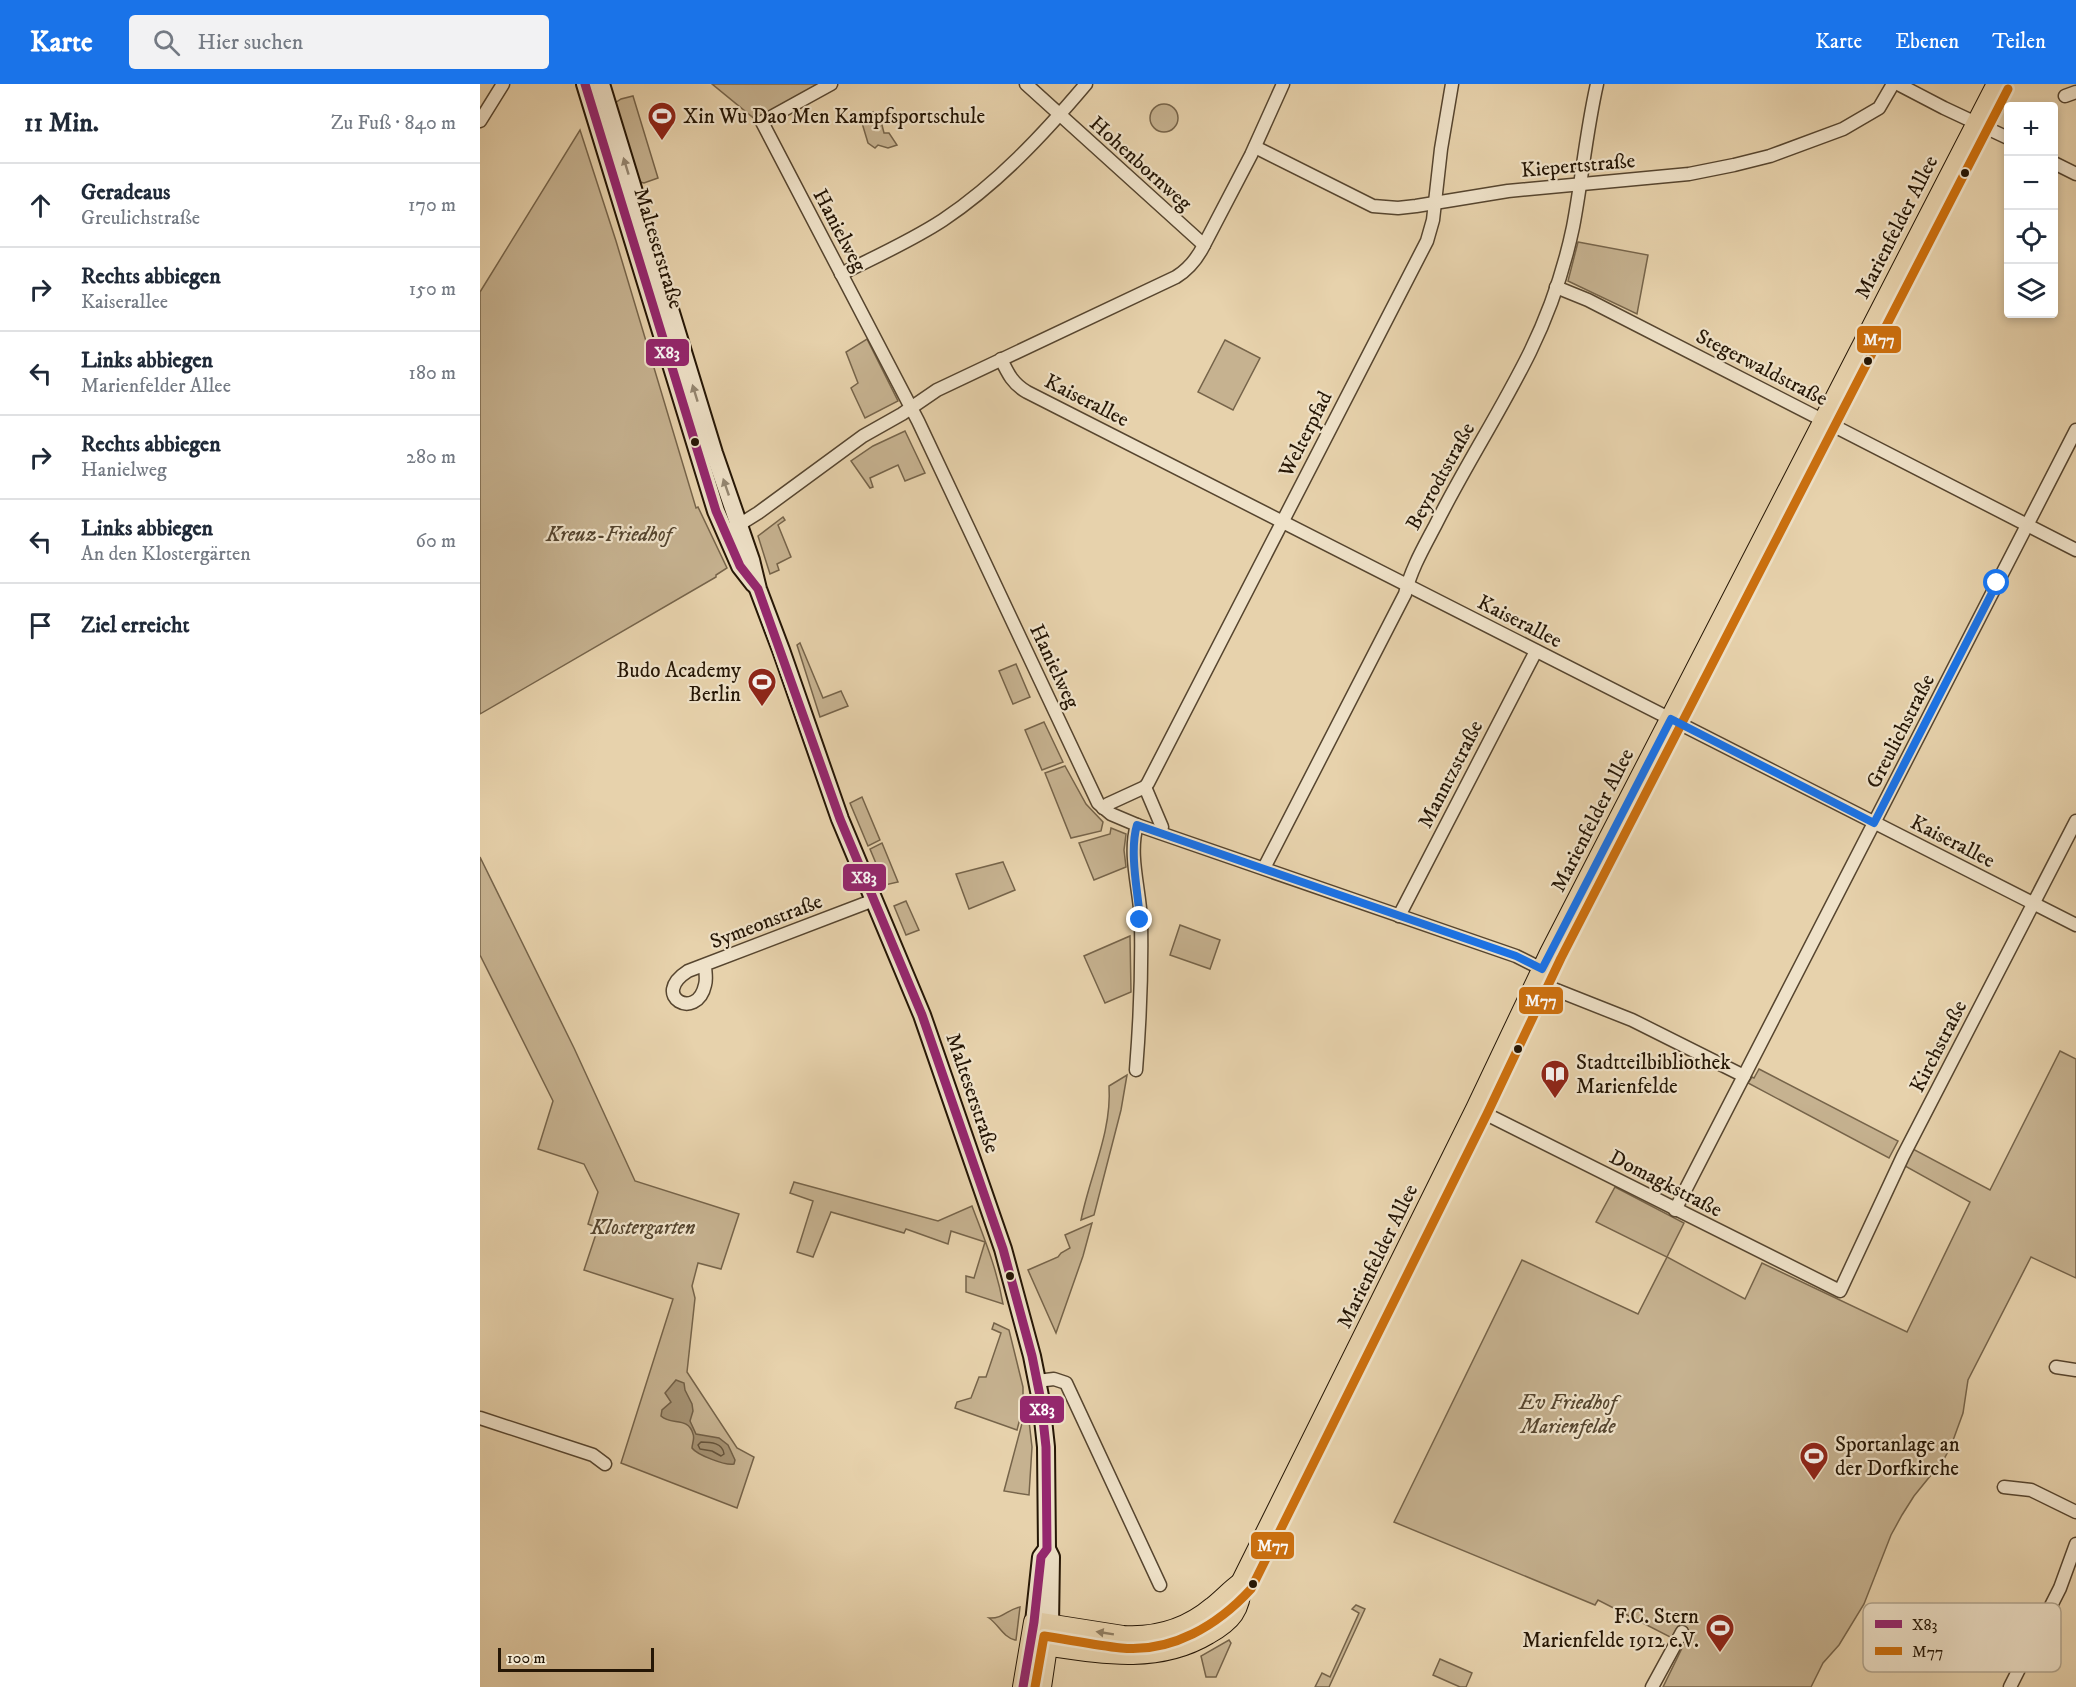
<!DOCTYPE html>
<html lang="de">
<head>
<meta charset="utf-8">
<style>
	:root { --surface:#fff; --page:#f2f2f3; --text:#1f2937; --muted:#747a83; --line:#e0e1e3; --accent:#1a73e8 }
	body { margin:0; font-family:"IM FELL DW Pica",serif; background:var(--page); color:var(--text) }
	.controls { position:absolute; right:18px; top:18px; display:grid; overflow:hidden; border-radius:6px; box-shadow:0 3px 9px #0003 }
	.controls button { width:54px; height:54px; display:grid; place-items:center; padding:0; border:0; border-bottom:2px solid var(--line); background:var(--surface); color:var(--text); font:30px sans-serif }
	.scale { position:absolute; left:18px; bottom:15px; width:156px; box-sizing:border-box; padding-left:6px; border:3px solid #251605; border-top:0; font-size:16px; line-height:21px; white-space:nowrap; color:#251605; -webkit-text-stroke:4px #efe2c9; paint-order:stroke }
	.stop { position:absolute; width:18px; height:18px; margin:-14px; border:4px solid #1a73e8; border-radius:50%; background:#fff }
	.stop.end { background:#1a73e8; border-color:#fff; box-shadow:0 2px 6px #0008 }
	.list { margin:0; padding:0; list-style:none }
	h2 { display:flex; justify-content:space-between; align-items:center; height:78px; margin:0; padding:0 24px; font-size:26px }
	h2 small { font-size:20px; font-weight:400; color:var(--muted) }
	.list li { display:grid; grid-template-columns:39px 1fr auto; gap:18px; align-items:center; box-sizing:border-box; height:84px; padding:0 24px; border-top:2px solid var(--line) }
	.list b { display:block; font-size:22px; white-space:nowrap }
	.list p { margin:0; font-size:20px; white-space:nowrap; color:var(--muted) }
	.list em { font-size:20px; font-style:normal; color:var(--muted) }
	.icon { flex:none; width:33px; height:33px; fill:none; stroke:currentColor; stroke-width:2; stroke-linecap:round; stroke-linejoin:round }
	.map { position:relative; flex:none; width:1596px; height:1603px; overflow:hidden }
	header { display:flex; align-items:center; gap:36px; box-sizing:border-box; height:84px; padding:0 30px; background:var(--accent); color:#fff }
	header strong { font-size:28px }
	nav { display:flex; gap:33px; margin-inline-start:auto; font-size:21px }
	.search { width:420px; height:54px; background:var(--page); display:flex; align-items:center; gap:15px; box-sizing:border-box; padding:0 21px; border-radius:6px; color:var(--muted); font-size:22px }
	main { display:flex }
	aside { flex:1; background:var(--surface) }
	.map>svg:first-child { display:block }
	.green { fill:#c6b290; stroke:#76644a; stroke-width:1.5 }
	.water { fill:#a59273; stroke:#726047; stroke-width:1.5 }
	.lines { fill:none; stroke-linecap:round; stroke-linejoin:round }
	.shore { stroke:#65543c; stroke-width:1.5 }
	.minor-casing { stroke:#56452f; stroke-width:15 }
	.secondary-casing { stroke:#251605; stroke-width:20 }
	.primary-casing { stroke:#251605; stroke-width:22 }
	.minor { stroke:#efe2c9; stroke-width:12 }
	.secondary { stroke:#efe2c9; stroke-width:16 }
	.primary { stroke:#e7d2ac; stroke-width:20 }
	.bus-1-casing { stroke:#efe2c9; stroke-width:14 }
	.bus-2-casing { stroke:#efe2c9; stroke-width:14 }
	.bus-1 { stroke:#95276e; stroke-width:9 }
	.bus-2 { stroke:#cc700f; stroke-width:9 }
	.oneway { fill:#948671 }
	.oneway2 { fill:#907d61 }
	.route { stroke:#1a73e8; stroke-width:8 }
	.bus-dot { fill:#251605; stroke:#efe2c9; stroke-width:2 }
	.labels { text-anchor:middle; stroke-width:4.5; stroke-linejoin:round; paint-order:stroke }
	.poi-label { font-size:21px; fill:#251605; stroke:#efe2c9; text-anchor:start }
	.street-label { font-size:21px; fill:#251605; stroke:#efe2c9 }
	.park-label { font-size:21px; font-style:italic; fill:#55452f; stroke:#efe2c9 }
	.key { fill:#efe2c9; stroke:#b2a58e; stroke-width:1.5 }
	.key-label { font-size:16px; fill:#251605 }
	.line-badge { stroke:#efe2c9; stroke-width:2 }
	.badge-label { font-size:16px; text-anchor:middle; font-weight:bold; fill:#fff }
</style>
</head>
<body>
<header>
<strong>Karte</strong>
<div class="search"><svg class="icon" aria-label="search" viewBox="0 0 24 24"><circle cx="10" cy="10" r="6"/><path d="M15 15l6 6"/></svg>Hier suchen</div>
<nav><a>Karte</a><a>Ebenen</a><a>Teilen</a></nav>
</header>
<main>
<aside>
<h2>11 Min.<small>Zu Fuß · 840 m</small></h2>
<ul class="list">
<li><svg class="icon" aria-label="ahead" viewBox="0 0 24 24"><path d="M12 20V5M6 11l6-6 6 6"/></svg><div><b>Geradeaus</b><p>Greulichstraße</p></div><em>170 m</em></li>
<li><svg class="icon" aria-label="right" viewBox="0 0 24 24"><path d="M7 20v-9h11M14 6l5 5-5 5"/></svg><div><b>Rechts abbiegen</b><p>Kaiserallee</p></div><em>150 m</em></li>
<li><svg class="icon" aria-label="left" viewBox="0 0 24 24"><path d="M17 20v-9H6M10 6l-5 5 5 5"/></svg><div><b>Links abbiegen</b><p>Marienfelder Allee</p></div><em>180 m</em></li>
<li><svg class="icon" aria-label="right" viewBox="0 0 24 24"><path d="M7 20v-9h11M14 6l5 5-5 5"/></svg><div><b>Rechts abbiegen</b><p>Hanielweg</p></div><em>280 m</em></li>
<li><svg class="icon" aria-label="left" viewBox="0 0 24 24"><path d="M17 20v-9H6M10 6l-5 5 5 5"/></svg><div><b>Links abbiegen</b><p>An den Klostergärten</p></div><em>60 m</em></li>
<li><svg class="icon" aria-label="arrive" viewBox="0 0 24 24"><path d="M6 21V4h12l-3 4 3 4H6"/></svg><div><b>Ziel erreicht</b></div></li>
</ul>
</aside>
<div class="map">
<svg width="1596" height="1603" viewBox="0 0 1596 1603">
	<rect width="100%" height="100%" fill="#e7d2ac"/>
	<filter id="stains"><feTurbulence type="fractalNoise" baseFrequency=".00333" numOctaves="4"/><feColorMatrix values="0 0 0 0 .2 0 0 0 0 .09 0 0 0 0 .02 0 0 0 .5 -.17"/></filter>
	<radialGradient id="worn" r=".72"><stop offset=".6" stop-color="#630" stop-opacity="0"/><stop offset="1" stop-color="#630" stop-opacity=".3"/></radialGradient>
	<!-- green -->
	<g class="green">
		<path d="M232 0H343L276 36Z"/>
		<path d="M153 12 178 94 164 99 156 97 132 21 141 15Z"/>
		<circle cx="684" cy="34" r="14"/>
		<path d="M393 28 402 41 404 49H409L417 61 408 64 398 61 395 64 388 59 382 39H388L389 32Z"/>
		<path d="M100 46 136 157 216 424 218 423 247 484 236 491V493L0 630V208Z"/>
		<path d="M1098 158 1168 171 1157 230 1088 197Z"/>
		<path d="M387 255 418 317 385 334 371 304 378 299 366 268Z"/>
		<path d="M745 256 780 274 753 326 718 308Z"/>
		<path d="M425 347 445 389 425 397 418 381 390 394 393 403 390 404 371 377 393 362Z"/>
		<path d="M303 433 305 436 298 441 311 473 297 480 299 486 290 490 278 452Z"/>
		<path d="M320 559 343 614 361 607 368 622 340 633 317 561Z"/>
		<path d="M536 580 550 613 533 620 519 587Z"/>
		<path d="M564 638 583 678 562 686 545 646Z"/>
		<path d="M585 682 606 720 623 738 621 747 591 754 565 689Z"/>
		<path d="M382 713 400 756 388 762 370 719Z"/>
		<path d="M631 744 646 750 644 766 646 783 614 796 599 759 630 750Z"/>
		<path d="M402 759 418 798 405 801 390 765Z"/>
		<path d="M0 773 94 964 155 1097 259 1130 241 1185 218 1179 212 1202 215 1214 207 1288 257 1364 274 1373 257 1424 141 1379 193 1215 104 1186 118 1144 108 1140 118 1108 104 1080 58 1065 73 1017 0 871Z"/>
		<path d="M523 778 535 806 489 825 476 790Z"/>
		<path d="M426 817 439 846 426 851 414 822Z"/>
		<path d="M700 841 740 856 730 885 690 871Z"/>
		<path d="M650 852 651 908 625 919 604 872Z"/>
		<path d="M1580 967 1596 975V1194L1551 1173 1488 1296 1483 1329 1471 1362 1464 1375 1434 1412 1422 1431 1411 1451 1384 1520 1359 1561 1343 1579 1331 1603H1183L1204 1560 1118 1516 1115 1521 914 1438 1042 1176 1158 1230 1187 1173 1116 1138 1135 1103 1204 1139 1187 1173 1265 1215 1282 1179 1427 1248 1490 1118 1425 1082 1433 1065 1510 1106Z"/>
		<path d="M1279 985 1418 1057 1409 1074 1268 999 1272 993 1274 994Z"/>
		<path d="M647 991 641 1026 614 1131 601 1136C610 1091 632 1048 629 1002Z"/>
		<path d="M314 1098 458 1137 492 1122C504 1154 517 1185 523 1220L486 1208V1192L494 1194 505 1158 471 1147 468 1160 426 1145 424 1149 351 1128 333 1173 317 1168 333 1117 310 1109Z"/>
		<path d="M612 1139 603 1172 576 1249 548 1186 578 1173 581 1169 590 1164 585 1151Z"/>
		<path d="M514 1239 529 1246 543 1303V1323L537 1346 475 1324 477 1318 491 1314 499 1293H506L521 1249 512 1245Z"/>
		<path d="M545 1328H548L552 1363 549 1411 524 1407Z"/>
		<path d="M876 1521 885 1525 849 1603H835L842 1589 850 1593 879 1529 872 1525Z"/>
		<path d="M540 1523 536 1556H535C523 1553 519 1541 509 1534 523 1535 528 1525 540 1523Z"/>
		<path d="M749 1556 751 1559 736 1593H726L721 1572Z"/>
		<path d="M960 1575 992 1589 986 1603H980L953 1591Z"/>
	</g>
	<!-- water -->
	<path class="water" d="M196 1296 204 1299 205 1306 212 1320 213 1327 210 1337 216 1350 239 1354 248 1361 255 1376 254 1380C246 1382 217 1371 212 1364 212 1360 215 1354 213 1350 208 1332 191 1342 181 1332L182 1326 191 1318 185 1309Z"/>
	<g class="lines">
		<!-- shore -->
		<path class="shore" d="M221 1358C231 1358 243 1359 244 1370L241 1372 232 1367 220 1365 218 1361Z"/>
		<!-- minor casing -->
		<g class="minor-casing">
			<g id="minor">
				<path d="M351 0 282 38 438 337 618 719 631 730 657 741 1036 872 1062 885"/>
				<path d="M546 0 724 161"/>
				<path d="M1418 0 1464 24 1528 54"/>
				<path d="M1585 12 1596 8"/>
				<path d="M0 37 23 0"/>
				<path d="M775 63 893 122 918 124 936 122 1028 107 1209 90 1254 81 1290 72 1363 45 1399 24 1413 0"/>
				<path d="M1574 79 1596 90"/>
				<path d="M361 190C395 173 431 157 463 136 518 99 563 51 606 0"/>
				<path d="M1076 203 1108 216 1596 466"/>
				<path d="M521 275C528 290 533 300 547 308L1596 841"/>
				<path d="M254 444 278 429 383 352 422 330 457 306 696 193C709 185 717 175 724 161L771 71 803 0"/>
				<path d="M665 703 682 743 680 748"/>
				<path d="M623 724 628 720 665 703 668 699 947 157 953 136 961 65 972 0"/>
				<path d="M784 784 925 510C931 485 944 463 956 440 985 382 1021 327 1050 268 1069 229 1084 186 1093 143 1102 96 1106 48 1117 0"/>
				<path d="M919 832 1056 567"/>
				<path d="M225 881C225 887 227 895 225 901 217 938 169 912 208 887L394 816"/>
				<path d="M1056 898 1152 936 1264 992"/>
				<path d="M656 986C660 936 662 887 661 837 660 806 648 771 657 741"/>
				<path d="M996 1025 1360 1207 1423 1072 1596 737"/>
				<path d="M1195 1126 1596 346"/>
				<path d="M1576 1283 1596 1286"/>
				<path d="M557 1297 574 1295 586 1299 680 1501"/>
				<path d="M0 1334 113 1371 125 1380"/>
				<path d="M1524 1403 1551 1406 1596 1428"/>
				<path d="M1458 1530 1484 1533 1548 1566"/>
				<path d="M1172 1603 1202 1548"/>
				<path d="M1530 1603 1580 1504 1596 1460"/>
			</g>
		</g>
		<!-- secondary casing -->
		<g class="secondary-casing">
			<g id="secondary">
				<path d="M105 0 236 427 260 482 274 500"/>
				<path d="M121 0 234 369 271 476 278 505 301 566 360 735 442 931 523 1165 552 1272 561 1317 566 1363 567 1465 571 1473 570 1541"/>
				<path d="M554 1538 561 1473 567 1465"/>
			</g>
		</g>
		<!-- primary casing -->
		<g class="primary-casing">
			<g id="primary">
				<path d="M551 1559C610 1567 673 1583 728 1550 751 1537 761 1526 761 1499L996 1025 1070 869 1517 0"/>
				<path d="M543 1603 554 1538 643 1552C676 1554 707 1545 733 1523 743 1515 751 1506 761 1499"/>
				<path d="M561 1603 569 1549"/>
			</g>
		</g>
		<!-- minor -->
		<use href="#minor" class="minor"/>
		<!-- secondary -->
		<use href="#secondary" class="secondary"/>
		<!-- primary -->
		<use href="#primary" class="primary"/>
		<!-- bus-1 casing -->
		<g class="bus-1-casing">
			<path id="bus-1" d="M105 0 236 427 260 482 278 505 360 735 442 931 523 1165 552 1272 561 1317 566 1363 567 1465 561 1473 554 1538 543 1603"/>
		</g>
		<!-- bus-2 casing -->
		<g class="bus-2-casing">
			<path id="bus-2" d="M555 1603 564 1552C590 1556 615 1561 641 1564 692 1569 738 1541 771 1505L1007 1030 1081 874 1528 5"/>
		</g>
		<!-- bus-1 -->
		<use href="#bus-1" class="bus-1"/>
		<!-- bus-2 -->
		<use href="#bus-2" class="bus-2"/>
	</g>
	<!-- one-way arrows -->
	<defs><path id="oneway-solid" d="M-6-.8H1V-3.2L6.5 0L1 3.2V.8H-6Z" transform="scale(1.5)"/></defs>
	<g class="oneway">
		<use href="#oneway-solid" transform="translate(146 82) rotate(-107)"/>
		<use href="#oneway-solid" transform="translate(215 309) rotate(-107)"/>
		<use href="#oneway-solid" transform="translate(246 403) rotate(-109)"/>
	</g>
	<use class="oneway2" href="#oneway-solid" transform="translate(625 1549) rotate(-171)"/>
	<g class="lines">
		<!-- route -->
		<path class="route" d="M660 836C658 808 649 768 657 741L1036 872 1062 885 1191 635 1394 739 1517 499"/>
	</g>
	<!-- icons -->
	<defs>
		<g id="stadium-pin" transform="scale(1.5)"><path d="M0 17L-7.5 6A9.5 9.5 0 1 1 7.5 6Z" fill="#8f2418" stroke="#efe2c9"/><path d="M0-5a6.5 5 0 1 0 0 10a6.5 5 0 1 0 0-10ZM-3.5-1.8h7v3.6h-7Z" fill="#fff"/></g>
		<g id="library-pin" transform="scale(1.5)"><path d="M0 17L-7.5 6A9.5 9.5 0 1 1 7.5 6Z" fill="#8f2418" stroke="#efe2c9"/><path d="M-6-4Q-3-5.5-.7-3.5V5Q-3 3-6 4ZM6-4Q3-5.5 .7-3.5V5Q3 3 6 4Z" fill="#fff"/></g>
	</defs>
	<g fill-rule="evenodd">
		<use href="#stadium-pin" x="182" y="32"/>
		<use href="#stadium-pin" x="282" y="598"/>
		<use href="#library-pin" x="1075" y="990"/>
		<use href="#stadium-pin" x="1334" y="1372"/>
		<use href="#stadium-pin" x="1240" y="1544"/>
	</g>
	<!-- markers -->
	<g class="bus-dot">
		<circle cx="1485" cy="89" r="5"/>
		<circle cx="1388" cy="277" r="5"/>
		<circle cx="215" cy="358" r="5"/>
		<circle cx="1038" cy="965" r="5"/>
		<circle cx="530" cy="1192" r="5"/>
		<circle cx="773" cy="1500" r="5"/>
	</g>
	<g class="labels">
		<!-- poi labels -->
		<g class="poi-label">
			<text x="203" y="39">Xin Wu Dao Men Kampfsportschule</text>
			<text x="261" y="593" text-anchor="end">Budo Academy<tspan x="261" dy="24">Berlin</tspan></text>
			<text x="1096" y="985">Stadtteilbibliothek<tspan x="1096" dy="24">Marienfelde</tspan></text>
			<text x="1355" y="1367">Sportanlage an<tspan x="1355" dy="24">der Dorfkirche</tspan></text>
			<text x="1219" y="1539" text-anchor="end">F.C. Stern<tspan x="1219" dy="24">Marienfelde 1912 e.V.</tspan></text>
		</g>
		<!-- street labels -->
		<g class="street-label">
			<text transform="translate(661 79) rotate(42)" y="7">Hohenbornweg</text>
			<text transform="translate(1098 81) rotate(-5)" y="7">Kiepertstraße</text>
			<text transform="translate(1416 143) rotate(-63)" y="7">Marienfelder Allee</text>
			<text transform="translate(360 146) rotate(62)" y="7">Hanielweg</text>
			<text transform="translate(179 164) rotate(73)" y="7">Malteserstraße</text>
			<text transform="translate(1282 283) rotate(27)" y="7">Stegerwaldstraße</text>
			<text transform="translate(607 316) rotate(27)" y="7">Kaiserallee</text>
			<text transform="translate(825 350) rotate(-63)" y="7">Welterpfad</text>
			<text transform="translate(960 392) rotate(-61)" y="7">Beyrodtstraße</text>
			<text transform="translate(1040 537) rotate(27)" y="7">Kaiserallee</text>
			<text transform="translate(575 582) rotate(65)" y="7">Hanielweg</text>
			<text transform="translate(1420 647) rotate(-63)" y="7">Greulichstraße</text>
			<text transform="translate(970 690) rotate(-63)" y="7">Manntzstraße</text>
			<text transform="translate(1112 736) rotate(-63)" y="7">Marienfelder Allee</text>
			<text transform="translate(1473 757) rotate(27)" y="7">Kaiserallee</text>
			<text transform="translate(286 837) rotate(-21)" y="7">Symeonstraße</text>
			<text transform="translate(1458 962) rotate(-63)" y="7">Kirchstraße</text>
			<text transform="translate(493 1009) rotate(71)" y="7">Malteserstraße</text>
			<text transform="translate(1186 1099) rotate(27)" y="7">Domagkstraße</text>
			<text transform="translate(897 1172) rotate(-64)" y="7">Marienfelder Allee</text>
		</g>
		<!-- park labels -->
		<g class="park-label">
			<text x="129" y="457">Kreuz-Friedhof</text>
			<text x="163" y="1150">Klostergarten</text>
			<text x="1088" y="1325">Ev Friedhof<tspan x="1088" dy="24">Marienfelde</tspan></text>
		</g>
	</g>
	<!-- legend -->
	<rect x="1383" y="1519" width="198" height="69" rx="9" class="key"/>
	<rect x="1395" y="1536" width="27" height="8" fill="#95276e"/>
	<rect x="1395" y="1563" width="27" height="8" fill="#cc700f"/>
	<g class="key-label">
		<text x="1432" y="1546">X83</text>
		<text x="1432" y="1573">M77</text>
	</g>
	<g class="line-badge">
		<rect x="1376" y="241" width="46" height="29" rx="6" fill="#cc700f"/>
		<rect x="165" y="254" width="45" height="29" rx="6" fill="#95276e"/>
		<rect x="362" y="779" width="45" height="29" rx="6" fill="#95276e"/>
		<rect x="1038" y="902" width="46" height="29" rx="6" fill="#cc700f"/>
		<rect x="539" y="1311" width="46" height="29" rx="6" fill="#95276e"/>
		<rect x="770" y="1447" width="45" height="29" rx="6" fill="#cc700f"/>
	</g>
	<g class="badge-label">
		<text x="1399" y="261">M77</text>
		<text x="187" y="274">X83</text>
		<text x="384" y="799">X83</text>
		<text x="1061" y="922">M77</text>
		<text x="562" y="1331">X83</text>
		<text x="793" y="1467">M77</text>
	</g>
	<rect width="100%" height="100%" filter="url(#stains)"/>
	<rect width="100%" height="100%" fill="url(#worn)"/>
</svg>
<div class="controls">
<button>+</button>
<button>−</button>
<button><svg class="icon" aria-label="locate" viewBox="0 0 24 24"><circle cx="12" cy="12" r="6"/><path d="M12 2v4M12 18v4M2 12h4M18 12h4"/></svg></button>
<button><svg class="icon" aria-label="layers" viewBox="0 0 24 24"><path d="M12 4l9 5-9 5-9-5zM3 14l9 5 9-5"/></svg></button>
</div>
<div class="scale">100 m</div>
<div class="stop" style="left:1517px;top:499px"></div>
<div class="stop end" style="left:660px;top:836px"></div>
</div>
</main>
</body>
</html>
